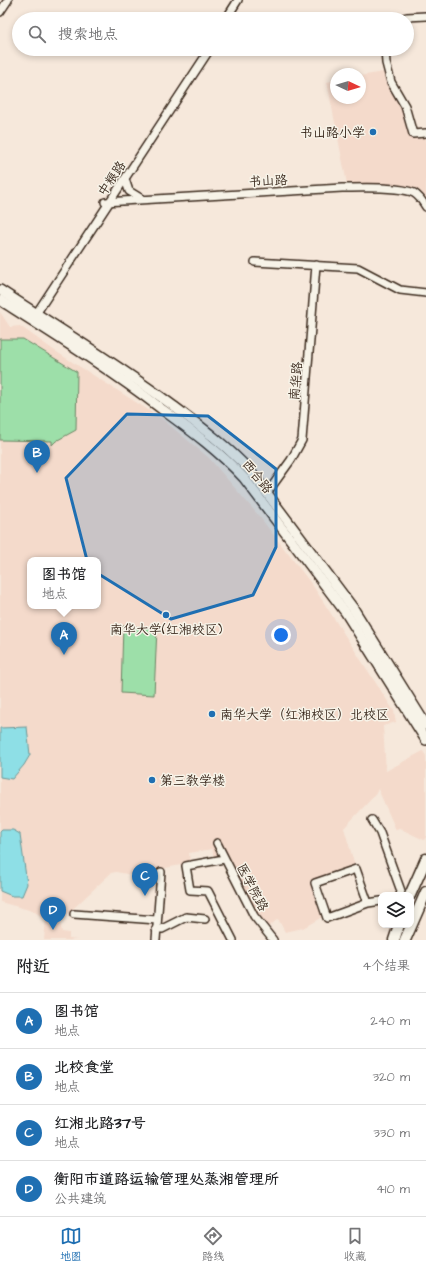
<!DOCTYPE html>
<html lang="zh">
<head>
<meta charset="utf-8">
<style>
	:root { --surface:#fff; --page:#f6f6f6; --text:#202124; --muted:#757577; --line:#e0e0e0; --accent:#1f6fb2 }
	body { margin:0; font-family:"Architects Daughter","LXGW WenKai TC",sans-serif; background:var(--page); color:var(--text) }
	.controls { position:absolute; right:12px; bottom:12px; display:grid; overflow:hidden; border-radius:8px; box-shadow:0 2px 6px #0003 }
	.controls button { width:36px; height:36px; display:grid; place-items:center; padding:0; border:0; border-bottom:1px solid var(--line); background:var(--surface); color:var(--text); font:20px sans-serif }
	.compass { position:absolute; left:330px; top:68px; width:36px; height:36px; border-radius:50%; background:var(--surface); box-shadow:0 2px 6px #0003; rotate:94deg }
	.you { position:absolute; left:281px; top:635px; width:14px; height:14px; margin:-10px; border:3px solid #fff; border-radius:50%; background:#1a73e8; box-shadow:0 0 0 6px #1a73e833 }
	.badge { display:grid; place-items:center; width:26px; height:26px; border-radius:50%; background:var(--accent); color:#fff; font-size:13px; font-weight:700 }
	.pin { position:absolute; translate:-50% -33px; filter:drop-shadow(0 1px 2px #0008) }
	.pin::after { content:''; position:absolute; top:21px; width:14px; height:12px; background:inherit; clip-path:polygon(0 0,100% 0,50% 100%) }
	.popup { position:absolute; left:27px; top:557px; width:74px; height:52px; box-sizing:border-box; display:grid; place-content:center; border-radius:8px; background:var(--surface); filter:drop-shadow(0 1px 3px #0005); font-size:13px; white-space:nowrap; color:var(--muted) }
	.popup b { font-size:15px; color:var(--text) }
	.popup::after { content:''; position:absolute; left:50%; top:100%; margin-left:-8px; border:8px solid transparent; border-top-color:var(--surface) }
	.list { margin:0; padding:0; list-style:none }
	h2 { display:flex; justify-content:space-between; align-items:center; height:52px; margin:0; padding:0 16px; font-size:17px }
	h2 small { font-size:13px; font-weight:400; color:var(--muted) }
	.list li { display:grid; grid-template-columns:26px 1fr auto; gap:12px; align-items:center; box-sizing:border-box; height:56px; padding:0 16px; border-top:1px solid var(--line) }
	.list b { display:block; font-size:15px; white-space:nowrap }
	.list p { margin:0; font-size:13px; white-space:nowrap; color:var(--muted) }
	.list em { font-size:13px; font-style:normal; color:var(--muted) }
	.icon { flex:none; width:22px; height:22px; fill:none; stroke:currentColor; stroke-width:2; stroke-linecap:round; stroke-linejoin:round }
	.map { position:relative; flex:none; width:426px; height:940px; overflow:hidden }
	.search { position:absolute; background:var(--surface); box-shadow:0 2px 6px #0003; left:12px; right:12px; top:12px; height:44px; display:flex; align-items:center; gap:10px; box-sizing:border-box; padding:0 14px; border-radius:22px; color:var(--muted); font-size:15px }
	.sheet { height:276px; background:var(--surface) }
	nav { display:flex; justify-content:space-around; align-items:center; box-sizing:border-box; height:56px; border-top:1px solid var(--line); background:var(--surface); font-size:11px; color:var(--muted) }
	nav a { display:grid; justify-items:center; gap:2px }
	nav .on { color:var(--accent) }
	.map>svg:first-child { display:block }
	.built { fill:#f4dacb; fill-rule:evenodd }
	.green { fill:#9ddfa9; stroke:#6c8464 }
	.water { fill:#8edfe6; stroke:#6d9796 }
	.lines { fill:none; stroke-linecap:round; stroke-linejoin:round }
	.minor-casing { stroke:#3b2a1e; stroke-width:10 }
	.major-casing { stroke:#3b2a1e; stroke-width:12 }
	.highway-casing { stroke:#3b2a1e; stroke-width:13 }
	.minor { stroke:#f7f3e8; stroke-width:7 }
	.major { stroke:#f7f3e8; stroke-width:9 }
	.highway { stroke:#f7f3e8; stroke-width:10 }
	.marked { fill:#1f6fb2; fill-opacity:0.2; stroke:#1f6fb2; stroke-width:3; stroke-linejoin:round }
	.poi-dot { fill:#1f6fb2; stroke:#f7f3e8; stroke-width:1.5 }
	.labels { text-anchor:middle; stroke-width:3; stroke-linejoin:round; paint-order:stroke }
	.poi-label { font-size:13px; fill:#3b2a1e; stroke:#f7f3e8; text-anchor:start }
	.street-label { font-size:13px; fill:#3b2a1e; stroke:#f7f3e8 }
</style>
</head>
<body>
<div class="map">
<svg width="426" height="940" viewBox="0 0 426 940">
	<rect width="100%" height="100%" fill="#f6e8db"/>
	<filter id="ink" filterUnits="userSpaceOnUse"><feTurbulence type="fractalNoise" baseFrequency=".025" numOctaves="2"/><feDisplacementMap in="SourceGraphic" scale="8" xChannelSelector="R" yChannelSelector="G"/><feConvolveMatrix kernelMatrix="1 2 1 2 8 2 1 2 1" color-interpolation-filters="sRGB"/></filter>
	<g filter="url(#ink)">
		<!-- built -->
		<g class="built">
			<path d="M383 72 388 86 404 112 411 137 419 138 426 136V201L419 190 385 185 347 184 327 82 336 80V98H360V76Z"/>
			<path d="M0 312 10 327 20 326 55 351 161 418 209 458 259 516 313 586 394 711 396 722 383 726 386 771 423 751 426 756V837L424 840 403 830 402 828 396 830 378 789 375 795 344 828 355 866 310 881 322 917 303 928 285 932 278 919 267 928 256 914 226 856 214 858 212 849 189 853 190 863 132 875 116 872 111 873 60 921 62 932 69 933V939L78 940H44L46 919 33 911 0 902ZM30 560H98V606H30Z"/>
		</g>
		<!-- green -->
		<g class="green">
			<path d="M0 339H23L77 372 76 430 56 441 52 445V441L0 440Z"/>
			<path d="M123 626 157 628 154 695 121 693Z"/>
		</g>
		<!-- water -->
		<g class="water">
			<path d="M27 727 30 755 24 765 12 779 0 777V728Z"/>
			<path d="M2 830H13L20 834 27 884 22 896H12L0 891V832Z"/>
		</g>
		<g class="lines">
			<!-- minor casing -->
			<g class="minor-casing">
				<g id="minor">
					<path d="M0 12 8 0"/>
					<path d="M226 19 238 0"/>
					<path d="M399 19 407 17 426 16"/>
					<path d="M385 49 386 63 391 82 405 106 413 134 426 133"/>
					<path d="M125 179 129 191 142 199"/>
					<path d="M105 202 342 188C358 188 400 186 414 193 419 196 423 202 426 207"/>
					<path d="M255 262 358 268 400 290 426 293"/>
					<path d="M34 317 210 49"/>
					<path d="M270 489 291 460 302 440 316 265"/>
					<path d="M372 820 380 833 401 891 400 895"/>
					<path d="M217 843 254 916 273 940"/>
					<path d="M224 859 186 866 190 890 208 891 233 940"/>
					<path d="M368 903 356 869 315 883 327 918 368 903 381 901"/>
					<path d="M74 914 157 920"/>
					<path d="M156 929H162L186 917 205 919"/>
					<path d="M156 940 161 872"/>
				</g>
			</g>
			<!-- major casing -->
			<g class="major-casing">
				<g id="major">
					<path d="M0 290C58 328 117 364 172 405 200 426 227 446 251 472L353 608 426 725"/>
					<path d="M0 300C55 335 111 370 163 410 192 431 220 452 244 478L346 613 426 740"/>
				</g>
			</g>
			<!-- highway casing -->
			<g class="highway-casing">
				<g id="highway">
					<path d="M410 895 426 859"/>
					<path d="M394 940 399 925"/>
					<path d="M405 940 426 892"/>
				</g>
			</g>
			<!-- minor -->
			<use href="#minor" class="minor"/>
			<!-- major -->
			<use href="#major" class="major"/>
			<!-- highway -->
			<use href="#highway" class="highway"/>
		</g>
	</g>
	<!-- marked area -->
	<path class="marked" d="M127 414 208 416 276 469V547L253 595 171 619 89 568 66 478Z"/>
	<!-- markers -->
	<g class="poi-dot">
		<circle cx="373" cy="132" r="4"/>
		<circle cx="166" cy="615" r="4"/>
		<circle cx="212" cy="714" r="4"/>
		<circle cx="152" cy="780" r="4"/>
	</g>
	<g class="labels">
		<!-- poi labels -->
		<g class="poi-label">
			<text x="365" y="137" text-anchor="end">书山路小学</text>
			<text x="166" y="634" text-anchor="middle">南华大学(红湘校区)</text>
			<text x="220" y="719">南华大学（红湘校区）北校区</text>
			<text x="160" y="785">第三教学楼</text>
		</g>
		<!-- street labels -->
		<g class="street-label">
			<text transform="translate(111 178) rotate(-56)" y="5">中粮路</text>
			<text transform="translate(268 180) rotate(-3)" y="5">书山路</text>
			<text transform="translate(295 381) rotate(-85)" y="5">南华路</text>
			<text transform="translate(258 476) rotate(51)" y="5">西合路</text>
			<text transform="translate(253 887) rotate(62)" y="5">医学院路</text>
		</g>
	</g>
</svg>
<div class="controls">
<button><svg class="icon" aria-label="layers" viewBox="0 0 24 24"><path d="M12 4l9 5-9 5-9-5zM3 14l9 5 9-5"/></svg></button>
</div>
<svg class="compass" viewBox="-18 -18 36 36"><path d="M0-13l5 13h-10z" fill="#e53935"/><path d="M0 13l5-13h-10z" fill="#757577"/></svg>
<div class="you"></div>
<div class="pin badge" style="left:64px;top:655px">A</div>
<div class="popup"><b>图书馆</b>地点</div>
<div class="pin badge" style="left:37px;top:473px">B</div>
<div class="pin badge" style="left:145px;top:896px">C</div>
<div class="pin badge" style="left:53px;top:930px">D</div>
<div class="search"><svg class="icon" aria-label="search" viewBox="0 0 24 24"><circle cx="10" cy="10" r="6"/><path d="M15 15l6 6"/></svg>搜索地点</div>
</div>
<section class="sheet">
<h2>附近<small>4个结果</small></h2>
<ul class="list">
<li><span class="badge">A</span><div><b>图书馆</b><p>地点</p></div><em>240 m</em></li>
<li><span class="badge">B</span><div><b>北校食堂</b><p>地点</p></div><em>320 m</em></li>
<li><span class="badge">C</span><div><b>红湘北路37号</b><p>地点</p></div><em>330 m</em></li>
<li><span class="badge">D</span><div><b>衡阳市道路运输管理处蒸湘管理所</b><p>公共建筑</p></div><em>410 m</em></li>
</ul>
</section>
<nav>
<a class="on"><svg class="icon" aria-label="map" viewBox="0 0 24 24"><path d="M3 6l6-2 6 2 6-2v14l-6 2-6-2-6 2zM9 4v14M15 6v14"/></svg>地图</a>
<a><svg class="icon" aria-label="directions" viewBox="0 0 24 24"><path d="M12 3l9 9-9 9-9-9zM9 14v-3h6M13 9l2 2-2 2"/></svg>路线</a>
<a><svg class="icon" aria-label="saved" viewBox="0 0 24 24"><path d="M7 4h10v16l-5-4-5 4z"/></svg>收藏</a>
</nav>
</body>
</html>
